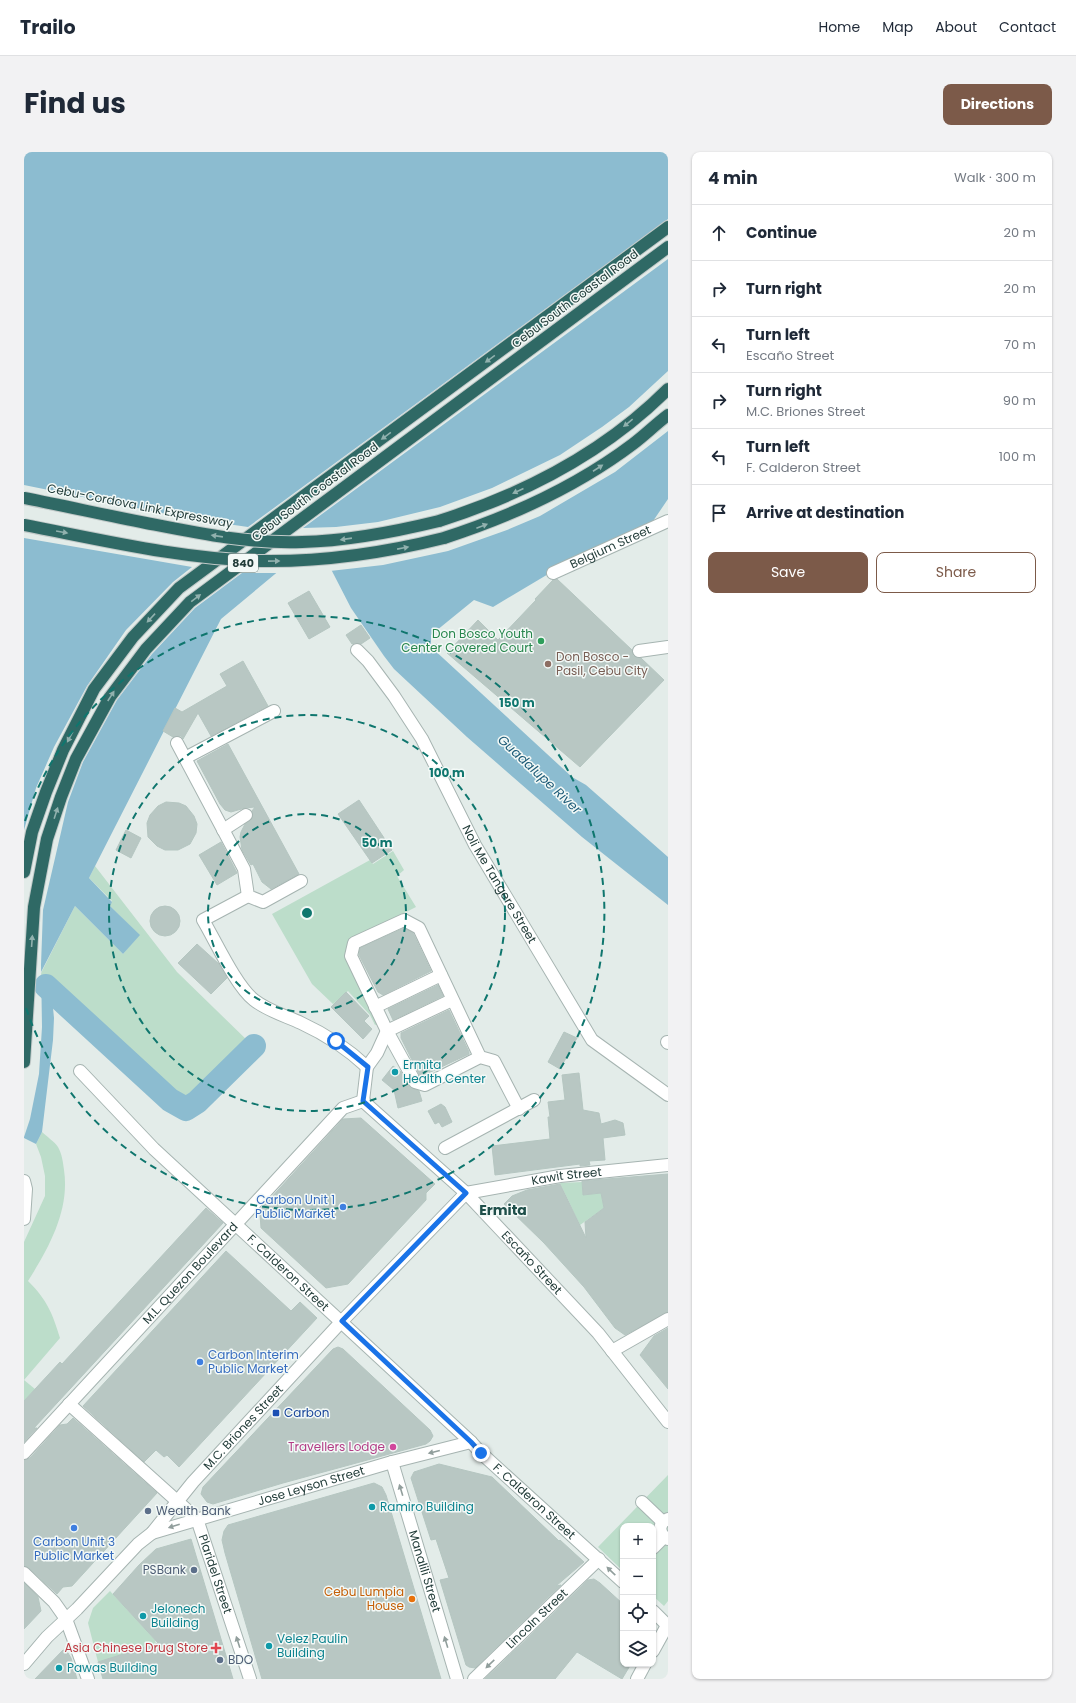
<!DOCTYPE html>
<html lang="en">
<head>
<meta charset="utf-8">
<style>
	:root { --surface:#fff; --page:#f2f2f3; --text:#1f2937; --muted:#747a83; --line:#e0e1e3; --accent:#7c5a49 }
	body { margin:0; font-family:Poppins,sans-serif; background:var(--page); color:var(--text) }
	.controls { position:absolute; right:12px; bottom:12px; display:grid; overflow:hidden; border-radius:8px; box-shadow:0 1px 3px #0004 }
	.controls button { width:36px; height:36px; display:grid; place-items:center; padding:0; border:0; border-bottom:1px solid var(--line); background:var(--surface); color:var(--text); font:20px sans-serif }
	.stop { position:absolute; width:12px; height:12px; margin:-9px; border:3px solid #1a73e8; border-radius:50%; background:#fff }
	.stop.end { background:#1a73e8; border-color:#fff; box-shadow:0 1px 4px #0008 }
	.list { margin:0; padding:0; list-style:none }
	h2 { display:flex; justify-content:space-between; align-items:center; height:52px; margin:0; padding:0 16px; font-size:17px }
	h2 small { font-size:13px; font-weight:400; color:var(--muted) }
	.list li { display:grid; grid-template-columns:26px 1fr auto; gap:12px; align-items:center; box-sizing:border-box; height:56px; padding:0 16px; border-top:1px solid var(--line) }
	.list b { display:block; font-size:15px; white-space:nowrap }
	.list p { margin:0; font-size:13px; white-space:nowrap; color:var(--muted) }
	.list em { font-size:13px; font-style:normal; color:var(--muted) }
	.actions { display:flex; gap:8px; padding:12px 16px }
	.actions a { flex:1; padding:9px 0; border:1px solid var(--accent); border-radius:8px; text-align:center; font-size:14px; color:var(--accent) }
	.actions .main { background:var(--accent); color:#fff }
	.icon { flex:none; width:22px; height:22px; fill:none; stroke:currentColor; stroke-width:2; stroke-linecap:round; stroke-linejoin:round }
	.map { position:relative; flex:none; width:644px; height:1527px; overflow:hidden; border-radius:8px }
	header { display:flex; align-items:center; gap:24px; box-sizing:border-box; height:56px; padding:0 20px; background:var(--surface); border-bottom:1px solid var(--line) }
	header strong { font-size:19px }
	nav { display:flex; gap:22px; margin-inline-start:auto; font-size:14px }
	.intro { display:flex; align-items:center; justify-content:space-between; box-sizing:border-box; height:96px; padding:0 24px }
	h1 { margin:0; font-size:28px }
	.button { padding:10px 18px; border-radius:8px; background:var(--accent); color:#fff; font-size:14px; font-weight:700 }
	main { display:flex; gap:24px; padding:0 24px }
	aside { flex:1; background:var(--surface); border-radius:8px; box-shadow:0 1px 3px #0004 }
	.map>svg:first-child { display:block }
	.green { fill:#bcddca }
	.water { fill:#8cbcd0 }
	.pier { fill:#e3ece9 }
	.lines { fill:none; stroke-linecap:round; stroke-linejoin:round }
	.river { stroke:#8cbcd0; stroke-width:24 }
	.building { fill:#b8c7c3; stroke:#b5c6c1 }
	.minor-casing { stroke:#a6b4b1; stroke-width:14 }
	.highway-casing { stroke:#c1c9c8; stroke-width:14 }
	.minor { stroke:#fff; stroke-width:12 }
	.highway { stroke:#2f6965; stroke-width:12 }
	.highway-bridge-casing { stroke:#c1c9c8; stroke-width:14; stroke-linecap:butt }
	.highway-bridge { stroke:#2f6965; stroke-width:12 }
	.oneway { fill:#91b1ae }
	.oneway2 { fill:#919e9c }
	.route { stroke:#1a73e8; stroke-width:5 }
	.ring { fill:none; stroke:#0f766e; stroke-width:2; stroke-dasharray:7 5 }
	.leisure-dot { fill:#2e9e5b; stroke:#f3f9f7; stroke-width:1.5 }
	.education-dot { fill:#8d6e63; stroke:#f3f9f7; stroke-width:1.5 }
	.culture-dot { fill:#0f9aa8; stroke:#f3f9f7; stroke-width:1.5 }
	.shop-dot { fill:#3f7fe0; stroke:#f3f9f7; stroke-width:1.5 }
	.transit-dot { fill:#1a4fb4; stroke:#f3f9f7; stroke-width:1.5 }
	.hotel-dot { fill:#d1479c; stroke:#f3f9f7; stroke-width:1.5 }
	.service-dot { fill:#5c6f8a; stroke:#f3f9f7; stroke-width:1.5 }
	.food-dot { fill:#e8710a; stroke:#f3f9f7; stroke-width:1.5 }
	.health-dot { fill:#e0444e; stroke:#f3f9f7; stroke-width:1.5 }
	.labels { text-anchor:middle; stroke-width:3; stroke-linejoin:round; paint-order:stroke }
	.shield { fill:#f3f9f7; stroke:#617573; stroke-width:1 }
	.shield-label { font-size:11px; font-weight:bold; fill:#233d3a }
	.street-label { font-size:12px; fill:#233d3a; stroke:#f3f9f7 }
	.leisure-label { font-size:12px; fill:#27864d; stroke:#f3f9f7; text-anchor:end }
	.education-label { font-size:12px; fill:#785e54; stroke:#f3f9f7; text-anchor:start }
	.culture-label { font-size:12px; fill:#0d838f; stroke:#f3f9f7; text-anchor:start }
	.shop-label { font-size:12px; fill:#366cbe; stroke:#f3f9f7; text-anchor:end }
	.transit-label { font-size:12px; fill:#164399; stroke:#f3f9f7; text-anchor:start }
	.hotel-label { font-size:12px; fill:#b23c85; stroke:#f3f9f7; text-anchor:end }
	.service-label { font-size:12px; fill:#4e5e75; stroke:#f3f9f7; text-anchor:start }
	.food-label { font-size:12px; fill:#c56008; stroke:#f3f9f7; text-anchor:end }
	.health-label { font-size:12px; fill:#be3a42; stroke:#f3f9f7; text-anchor:end }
	.water-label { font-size:13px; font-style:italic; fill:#1e5c78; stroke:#f3f9f7 }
	.quarter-label { font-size:14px; font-weight:bold; fill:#1f4f4a; stroke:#f3f9f7 }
	.centre { fill:#0f766e; stroke:#f3f9f7; stroke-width:2 }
	.ring-label { font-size:12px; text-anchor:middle; font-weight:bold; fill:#0f766e; stroke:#f3f9f7; stroke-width:3; stroke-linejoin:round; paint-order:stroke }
</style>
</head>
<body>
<header>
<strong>Trailo</strong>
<nav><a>Home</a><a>Map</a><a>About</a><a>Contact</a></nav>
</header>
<div class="intro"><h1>Find us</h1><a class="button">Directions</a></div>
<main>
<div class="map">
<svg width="644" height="1527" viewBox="0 0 644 1527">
	<rect width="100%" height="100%" fill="#e3ece9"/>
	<!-- green -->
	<g class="green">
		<path d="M369 699 380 718 373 724 392 755 325 789 354 872 351 873 346 863 324 839 309 852 288 832 248 762 346 708 349 712Z"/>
		<path d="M71 714 153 820 227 892 160 952 16 823 51 754 99 802 115 783 86 754 88 749 65 726Z"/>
		<path d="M18 980C23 985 30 989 34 995 38 1002 39 1010 40 1018 46 1058 25 1096 4 1129 23 1148 28 1160 36 1186L0 1228V1090L21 1044V1024L17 1005 12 992Z"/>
		<path d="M558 1030 559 1043 577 1041 580 1056 556 1073 536 1031Z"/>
		<path d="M0 1228 11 1237 0 1249Z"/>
		<path d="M644 1323V1449L640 1454 629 1444V1374H599V1419L574 1395Z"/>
		<path d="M86 1439 131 1488 132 1492 74 1510 64 1471 69 1456Z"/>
	</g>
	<!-- water -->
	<path class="water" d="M0 0H644V347L625 375 526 421 469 455 450 448 407 483V495L548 625 562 633 644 705V753L558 685 443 585 370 517 360 504 327 456 292 388 197 467 65 726 88 750 86 754 116 783 99 802 51 754 16 822 22 834 29 856 30 866 29 888 18 980 12 992 0 986Z"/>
	<!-- pier -->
	<path class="pier" d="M644 67V107L279 376 312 375 354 370 416 355 468 336 536 303 578 275 605 255 644 219V279L591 320 516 364 483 378 424 399 359 413 306 419 292 391 255 421H218L171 456 128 502 93 548 59 610 44 650 19 758 17 813 18 875 15 922 6 967 0 985V678L12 636 30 595 63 534 102 478 149 430 168 415 0 386V333L162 366 224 375Z"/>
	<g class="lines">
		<!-- river -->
		<path class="river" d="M22 834 146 948 162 957 173 950 230 894"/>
	</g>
	<!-- building -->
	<g class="building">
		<path d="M533 427 608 498 609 504 617 506 640 528 556 615 423 501 454 468 474 488 512 448 511 447 529 428Z"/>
		<path d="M285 439 306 475 285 487 264 451Z"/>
		<path d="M337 473 346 486 337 492 331 491 328 492 322 483Z"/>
		<path d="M219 509 244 554 187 584 174 561 159 587 157 584 149 585 139 579 151 556 158 560 203 534 196 522Z"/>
		<path d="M204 592 275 722 247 737 238 730 229 712 227 713 218 698 216 685 217 680 221 672 228 667V659L231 655 221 656 207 660 201 658 196 652 173 609Z"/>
		<path d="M335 648 368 698 348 711 314 662Z"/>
		<path d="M142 650 155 651 162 654 170 664 173 672 172 681 166 692 154 698H141L133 694 124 685 123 671 126 663 134 654Z"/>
		<path d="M102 678 117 686 107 706 92 698Z"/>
		<path d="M197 690 213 721 193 733 175 703Z"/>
		<circle cx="141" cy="769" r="15"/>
		<path d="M380 776 389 781 407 819 359 843 354 840 335 803 336 796Z"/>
		<path d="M173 792 195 812 203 826 187 842 154 811Z"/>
		<path d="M414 833 419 844 369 868 364 857Z"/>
		<path d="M322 840 345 864 340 869 348 877 339 887 307 855Z"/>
		<path d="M425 858 445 900V902L398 924H396L377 886V881Z"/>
		<path d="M540 880 553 886 536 917 524 910Z"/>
		<path d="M369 914 377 920 385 934 395 939 398 949 374 956 370 938 358 928Z"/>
		<path d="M555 921 559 958 575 961 577 972 591 968 599 971 601 983 579 986 581 1008 565 1009 566 1013 556 1014V1012L471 1023 468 994 526 987 524 965H526L524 950 541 948 538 923Z"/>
		<path d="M417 952 421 955 428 970 418 975 415 970 411 972 404 959Z"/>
		<path d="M337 966 411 1032 402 1041V1048L324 1132 302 1136 237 1076 236 1062 234 1060 319 967Z"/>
		<path d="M644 1022V1160L601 1183 591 1176 560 1135 520 1091 480 1052 488 1044 503 1038 536 1032 562 1086 561 1070 580 1056 577 1041 559 1043 558 1029Z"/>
		<path d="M182 1056 199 1071 10 1276H13L0 1290V1249L36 1210 38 1212Z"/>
		<path d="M202 1099 267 1159 276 1150 293 1166 155 1315 143 1303 140 1305 132 1298 120 1310 59 1254Z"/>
		<path d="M644 1176V1237L616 1203 630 1184Z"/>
		<path d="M314 1195 319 1197 406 1278 409 1284 406 1289 402 1292 259 1331 189 1352 183 1350 177 1342 179 1335 309 1197Z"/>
		<path d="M49 1266 133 1341 48 1434 39 1435 33 1442 5 1416 0 1414V1308L6 1306 36 1273 43 1272Z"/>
		<path d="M415 1312 468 1325 535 1389 536 1388 560 1410 532 1434 537 1433 451 1516 445 1515 442 1513 416 1428 425 1426 412 1387 407 1388 387 1326 390 1320Z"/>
		<path d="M350 1331 358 1335 362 1343 417 1527H238L201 1401 198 1388 200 1379 204 1373Z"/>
		<path d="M167 1387 209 1527H79L74 1510 134 1491 89 1442 115 1413 132 1397Z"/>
		<path d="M570 1427 576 1431 599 1452V1512H607L598 1527 553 1500 531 1527H461L564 1428Z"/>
		<path d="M0 1431 14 1445 17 1459 0 1477Z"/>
		<path d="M39 1498 44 1501 47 1506 53 1527H11Z"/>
	</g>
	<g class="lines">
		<!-- minor casing -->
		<g class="minor-casing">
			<g id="minor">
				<path id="s1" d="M529 421 644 369"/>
				<path id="s2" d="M333 498 344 509 370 544 398 587 451 693 568 888 644 943"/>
				<path d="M615 499 644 495"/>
				<path d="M153 591 220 717 224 744 239 750 277 729"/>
				<path d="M161 606 250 559"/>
				<path d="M199 678 222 663"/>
				<path d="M224 744 179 768C192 790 212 834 230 848 244 859 262 864 277 871 303 883 323 896 343 915"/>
				<path d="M351 855 417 823"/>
				<path d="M643 890 644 891"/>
				<path d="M456 905 395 776 380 768 330 791 327 804 363 879 391 930 401 933 456 905 470 909 495 957"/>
				<path id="s3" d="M56 919 130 997 447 1290 457 1301 599 1430"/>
				<path id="s4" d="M339 949 442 1041 574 1181 644 1270"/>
				<path d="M339 949 343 915 353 901 363 879 428 848"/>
				<path d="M421 996 510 948"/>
				<path d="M0 1029 2 1037 0 1067"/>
				<path id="s5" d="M442 1041 536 1024 644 1013"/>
				<path d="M588 1199 644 1167"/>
				<path id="s6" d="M45 1252 173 1367 226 1527"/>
				<path id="s7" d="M0 1301 319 956 339 949"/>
				<path id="s8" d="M368 1310 433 1527"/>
				<path d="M618 1350 639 1370"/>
				<path d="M644 1367 638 1370 636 1377 638 1383 644 1387"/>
				<path id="s9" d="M128 1381 368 1310 447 1290"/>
				<path d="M629 1396 640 1385"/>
				<path d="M0 1421 30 1450 42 1467 64 1527"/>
				<path d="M629 1459 643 1473"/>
				<path d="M629 1499 644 1472"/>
				<path id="s10" d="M0 1512 23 1485 53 1457 114 1392 128 1381 169 1330 318 1169 442 1041"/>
				<path id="s11" d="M450 1527 575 1407"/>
				<path d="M613 1527 621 1512"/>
			</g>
		</g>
		<!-- highway casing -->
		<g class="highway-casing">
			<g id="highway">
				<path d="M415 369C500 342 581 300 644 237"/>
				<path d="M420 386C488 364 552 335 609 292 621 283 632 272 644 263"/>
				<path d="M0 720 8 680 22 640 39 598 70 537 109 485 155 436 644 75"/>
				<path d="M0 910 10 755 23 687 37 645 52 607 86 545 122 497 166 450 644 95"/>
			</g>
		</g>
		<!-- minor -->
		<use href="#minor" class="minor"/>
		<!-- highway -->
		<use href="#highway" class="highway"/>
		<!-- highway-bridge casing -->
		<g class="highway-bridge-casing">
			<g id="highway-bridge">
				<path d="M0 346C41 354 81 363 122 371 173 381 225 392 278 390 325 389 370 380 415 369"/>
				<path d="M0 373C78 388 157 407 237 409 300 410 360 401 420 386"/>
			</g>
		</g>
		<!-- highway-bridge -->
		<use href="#highway-bridge" class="highway-bridge"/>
	</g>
	<!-- one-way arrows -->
	<defs><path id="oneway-solid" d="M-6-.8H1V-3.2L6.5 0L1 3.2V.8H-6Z"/></defs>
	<g class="oneway">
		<use href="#oneway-solid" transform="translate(466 207) rotate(144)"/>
		<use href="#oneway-solid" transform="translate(604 271) rotate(141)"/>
		<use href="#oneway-solid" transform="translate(362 284) rotate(144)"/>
		<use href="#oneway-solid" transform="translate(574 316) rotate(-33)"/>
		<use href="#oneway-solid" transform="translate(494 339) rotate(156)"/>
		<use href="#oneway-solid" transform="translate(458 374) rotate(-21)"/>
		<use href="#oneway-solid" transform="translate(38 380) rotate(10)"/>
		<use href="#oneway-solid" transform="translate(193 384) rotate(-172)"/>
		<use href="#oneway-solid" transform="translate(322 387) rotate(172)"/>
		<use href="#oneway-solid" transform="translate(379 396) rotate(-11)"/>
		<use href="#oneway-solid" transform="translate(250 409) rotate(-1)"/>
		<use href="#oneway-solid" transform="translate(172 446) rotate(-37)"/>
		<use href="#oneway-solid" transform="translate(127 466) rotate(133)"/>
		<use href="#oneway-solid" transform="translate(87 544) rotate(-57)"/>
		<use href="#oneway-solid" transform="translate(46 585) rotate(118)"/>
		<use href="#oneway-solid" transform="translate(32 661) rotate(-72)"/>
		<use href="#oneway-solid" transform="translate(8 789) rotate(-86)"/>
	</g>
	<g class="oneway2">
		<use href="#oneway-solid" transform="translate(410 1300) rotate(166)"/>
		<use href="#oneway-solid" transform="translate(377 1338) rotate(-107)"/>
		<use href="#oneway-solid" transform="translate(150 1374) rotate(163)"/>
		<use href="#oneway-solid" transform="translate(587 1419) rotate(-136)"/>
		<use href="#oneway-solid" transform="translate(214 1490) rotate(-108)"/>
		<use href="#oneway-solid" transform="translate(422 1490) rotate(-107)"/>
		<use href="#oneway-solid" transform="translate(466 1512) rotate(136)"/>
	</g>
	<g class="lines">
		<!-- route -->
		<path class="route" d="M312 889 344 915 339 949 442 1041 318 1169 447 1290 457 1301"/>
	</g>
	<!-- distance rings -->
	<g class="ring">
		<circle cx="283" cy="761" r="99"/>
		<circle cx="283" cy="761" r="198"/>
		<path d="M1 669A297 297 0 1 1 1 853"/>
	</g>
	<!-- markers -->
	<circle class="leisure-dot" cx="517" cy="489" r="4"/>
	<circle class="education-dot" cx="524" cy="512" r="4"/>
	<g class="culture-dot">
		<circle cx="371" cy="920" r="4"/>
		<circle cx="348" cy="1355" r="4"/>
		<circle cx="119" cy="1464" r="4"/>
		<circle cx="245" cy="1494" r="4"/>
		<circle cx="35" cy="1516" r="4"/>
	</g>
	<g class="shop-dot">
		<circle cx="319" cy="1055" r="4"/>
		<circle cx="176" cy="1210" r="4"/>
		<circle cx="50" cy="1376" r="4"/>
	</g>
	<rect class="transit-dot" x="248" y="1257" width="8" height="8" rx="2"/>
	<circle class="hotel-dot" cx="369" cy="1295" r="4"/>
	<g class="service-dot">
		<circle cx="124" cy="1359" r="4"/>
		<circle cx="170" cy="1418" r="4"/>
		<circle cx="196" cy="1508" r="4"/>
	</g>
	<circle class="food-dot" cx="388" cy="1447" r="4"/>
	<path class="health-dot" d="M190 1490h4v4h4v4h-4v4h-4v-4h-4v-4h4z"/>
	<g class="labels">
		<!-- shield labels -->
		<rect class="shield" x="204" y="402" width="30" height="18" rx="3"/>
		<g class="shield-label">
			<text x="219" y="415">840</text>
		</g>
		<!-- street labels -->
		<g class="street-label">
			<text transform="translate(551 147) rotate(-37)" y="4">Cebu South Coastal Road</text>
			<text transform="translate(291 340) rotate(-37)" y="4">Cebu South Coastal Road</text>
			<text transform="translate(116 354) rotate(11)" y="4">Cebu-Cordova Link Expressway</text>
			<text dy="4" stroke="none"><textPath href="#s1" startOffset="63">Belgium Street</textPath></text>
			<text dy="4" stroke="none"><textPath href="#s2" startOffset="275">Noli Me Tangere Street</textPath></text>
			<text dy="4" stroke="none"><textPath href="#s5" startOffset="102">Kawit Street</textPath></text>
			<text dy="4" stroke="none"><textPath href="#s4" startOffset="234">Escaño Street</textPath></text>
			<text dy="4" stroke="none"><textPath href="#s3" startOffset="290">F. Calderon Street</textPath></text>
			<text dy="4" stroke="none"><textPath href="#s7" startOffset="245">M.L. Quezon Boulevard</textPath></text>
			<text dy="4" stroke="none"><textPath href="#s10" startOffset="323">M.C. Briones Street</textPath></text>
			<text dy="4" stroke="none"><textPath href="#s9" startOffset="166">Jose Leyson Street</textPath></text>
			<text dy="4" stroke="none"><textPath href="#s3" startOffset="626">F. Calderon Street</textPath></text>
			<text dy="4" stroke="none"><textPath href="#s8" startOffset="114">Manalili Street</textPath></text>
			<text dy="4" stroke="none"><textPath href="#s6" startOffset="230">Plaridel Street</textPath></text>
			<text dy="4" stroke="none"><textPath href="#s11" startOffset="87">Lincoln Street</textPath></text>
		</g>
		<!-- leisure labels -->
		<g class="leisure-label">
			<text x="509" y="486">Don Bosco Youth<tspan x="509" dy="14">Center Covered Court</tspan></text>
		</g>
		<!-- education labels -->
		<g class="education-label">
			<text x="532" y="509">Don Bosco -<tspan x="532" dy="14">Pasil, Cebu City</tspan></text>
		</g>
		<!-- culture labels -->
		<g class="culture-label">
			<text x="379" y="917">Ermita<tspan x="379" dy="14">Health Center</tspan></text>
			<text x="356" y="1359">Ramiro Building</text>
			<text x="127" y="1461">Jelonech<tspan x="127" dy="14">Building</tspan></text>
			<text x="253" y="1491">Velez Paulin<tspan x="253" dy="14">Building</tspan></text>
			<text x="43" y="1520">Pawas Building</text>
		</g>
		<!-- shop labels -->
		<g class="shop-label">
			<text x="311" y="1052">Carbon Unit 1<tspan x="311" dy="14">Public Market</tspan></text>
			<text x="184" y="1207" text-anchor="start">Carbon Interim<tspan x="184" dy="14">Public Market</tspan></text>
			<text x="50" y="1394" text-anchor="middle">Carbon Unit 3<tspan x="50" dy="14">Public Market</tspan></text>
		</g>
		<!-- transit labels -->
		<g class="transit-label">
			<text x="260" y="1265">Carbon</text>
		</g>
		<!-- hotel labels -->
		<g class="hotel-label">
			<text x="361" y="1299">Travellers Lodge</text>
		</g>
		<!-- service labels -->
		<g class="service-label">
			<text x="132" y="1363">Wealth Bank</text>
			<text x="162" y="1422" text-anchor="end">PSBank</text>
			<text x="204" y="1512">BDO</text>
		</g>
		<!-- food labels -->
		<g class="food-label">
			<text x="380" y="1444">Cebu Lumpia<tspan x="380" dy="14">House</tspan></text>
		</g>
		<!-- health labels -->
		<g class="health-label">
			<text x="184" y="1500">Asia Chinese Drug Store</text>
		</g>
		<!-- water labels -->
		<g class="water-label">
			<text transform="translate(516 622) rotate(43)" y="5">Guadalupe River</text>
		</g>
		<!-- quarter labels -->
		<g class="quarter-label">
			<text x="479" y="1063">Ermita</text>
		</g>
	</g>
	<circle cx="283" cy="761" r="6" class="centre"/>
	<g class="ring-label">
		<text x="493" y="555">150 m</text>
		<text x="423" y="625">100 m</text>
		<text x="353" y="695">50 m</text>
	</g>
</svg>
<div class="controls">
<button>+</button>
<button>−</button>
<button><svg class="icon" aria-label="locate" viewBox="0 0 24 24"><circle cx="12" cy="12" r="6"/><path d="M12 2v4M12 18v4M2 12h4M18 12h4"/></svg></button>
<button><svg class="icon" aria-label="layers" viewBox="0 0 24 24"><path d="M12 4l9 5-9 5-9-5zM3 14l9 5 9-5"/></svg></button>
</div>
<div class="stop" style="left:312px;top:889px"></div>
<div class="stop end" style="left:457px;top:1301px"></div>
</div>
<aside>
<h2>4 min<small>Walk · 300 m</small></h2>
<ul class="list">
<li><svg class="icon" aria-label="ahead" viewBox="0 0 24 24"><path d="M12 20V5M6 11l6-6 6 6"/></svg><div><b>Continue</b></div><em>20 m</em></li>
<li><svg class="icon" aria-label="right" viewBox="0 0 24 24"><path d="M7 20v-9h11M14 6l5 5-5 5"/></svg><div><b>Turn right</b></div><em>20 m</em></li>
<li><svg class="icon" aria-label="left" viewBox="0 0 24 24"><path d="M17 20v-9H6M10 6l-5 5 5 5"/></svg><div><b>Turn left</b><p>Escaño Street</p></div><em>70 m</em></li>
<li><svg class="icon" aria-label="right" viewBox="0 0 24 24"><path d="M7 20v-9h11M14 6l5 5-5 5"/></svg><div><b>Turn right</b><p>M.C. Briones Street</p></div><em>90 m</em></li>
<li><svg class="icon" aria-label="left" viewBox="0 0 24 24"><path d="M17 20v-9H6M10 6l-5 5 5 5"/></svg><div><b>Turn left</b><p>F. Calderon Street</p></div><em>100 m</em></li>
<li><svg class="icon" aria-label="arrive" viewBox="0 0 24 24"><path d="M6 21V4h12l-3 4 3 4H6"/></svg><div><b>Arrive at destination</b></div></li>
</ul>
<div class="actions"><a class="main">Save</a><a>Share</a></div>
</aside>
</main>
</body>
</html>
